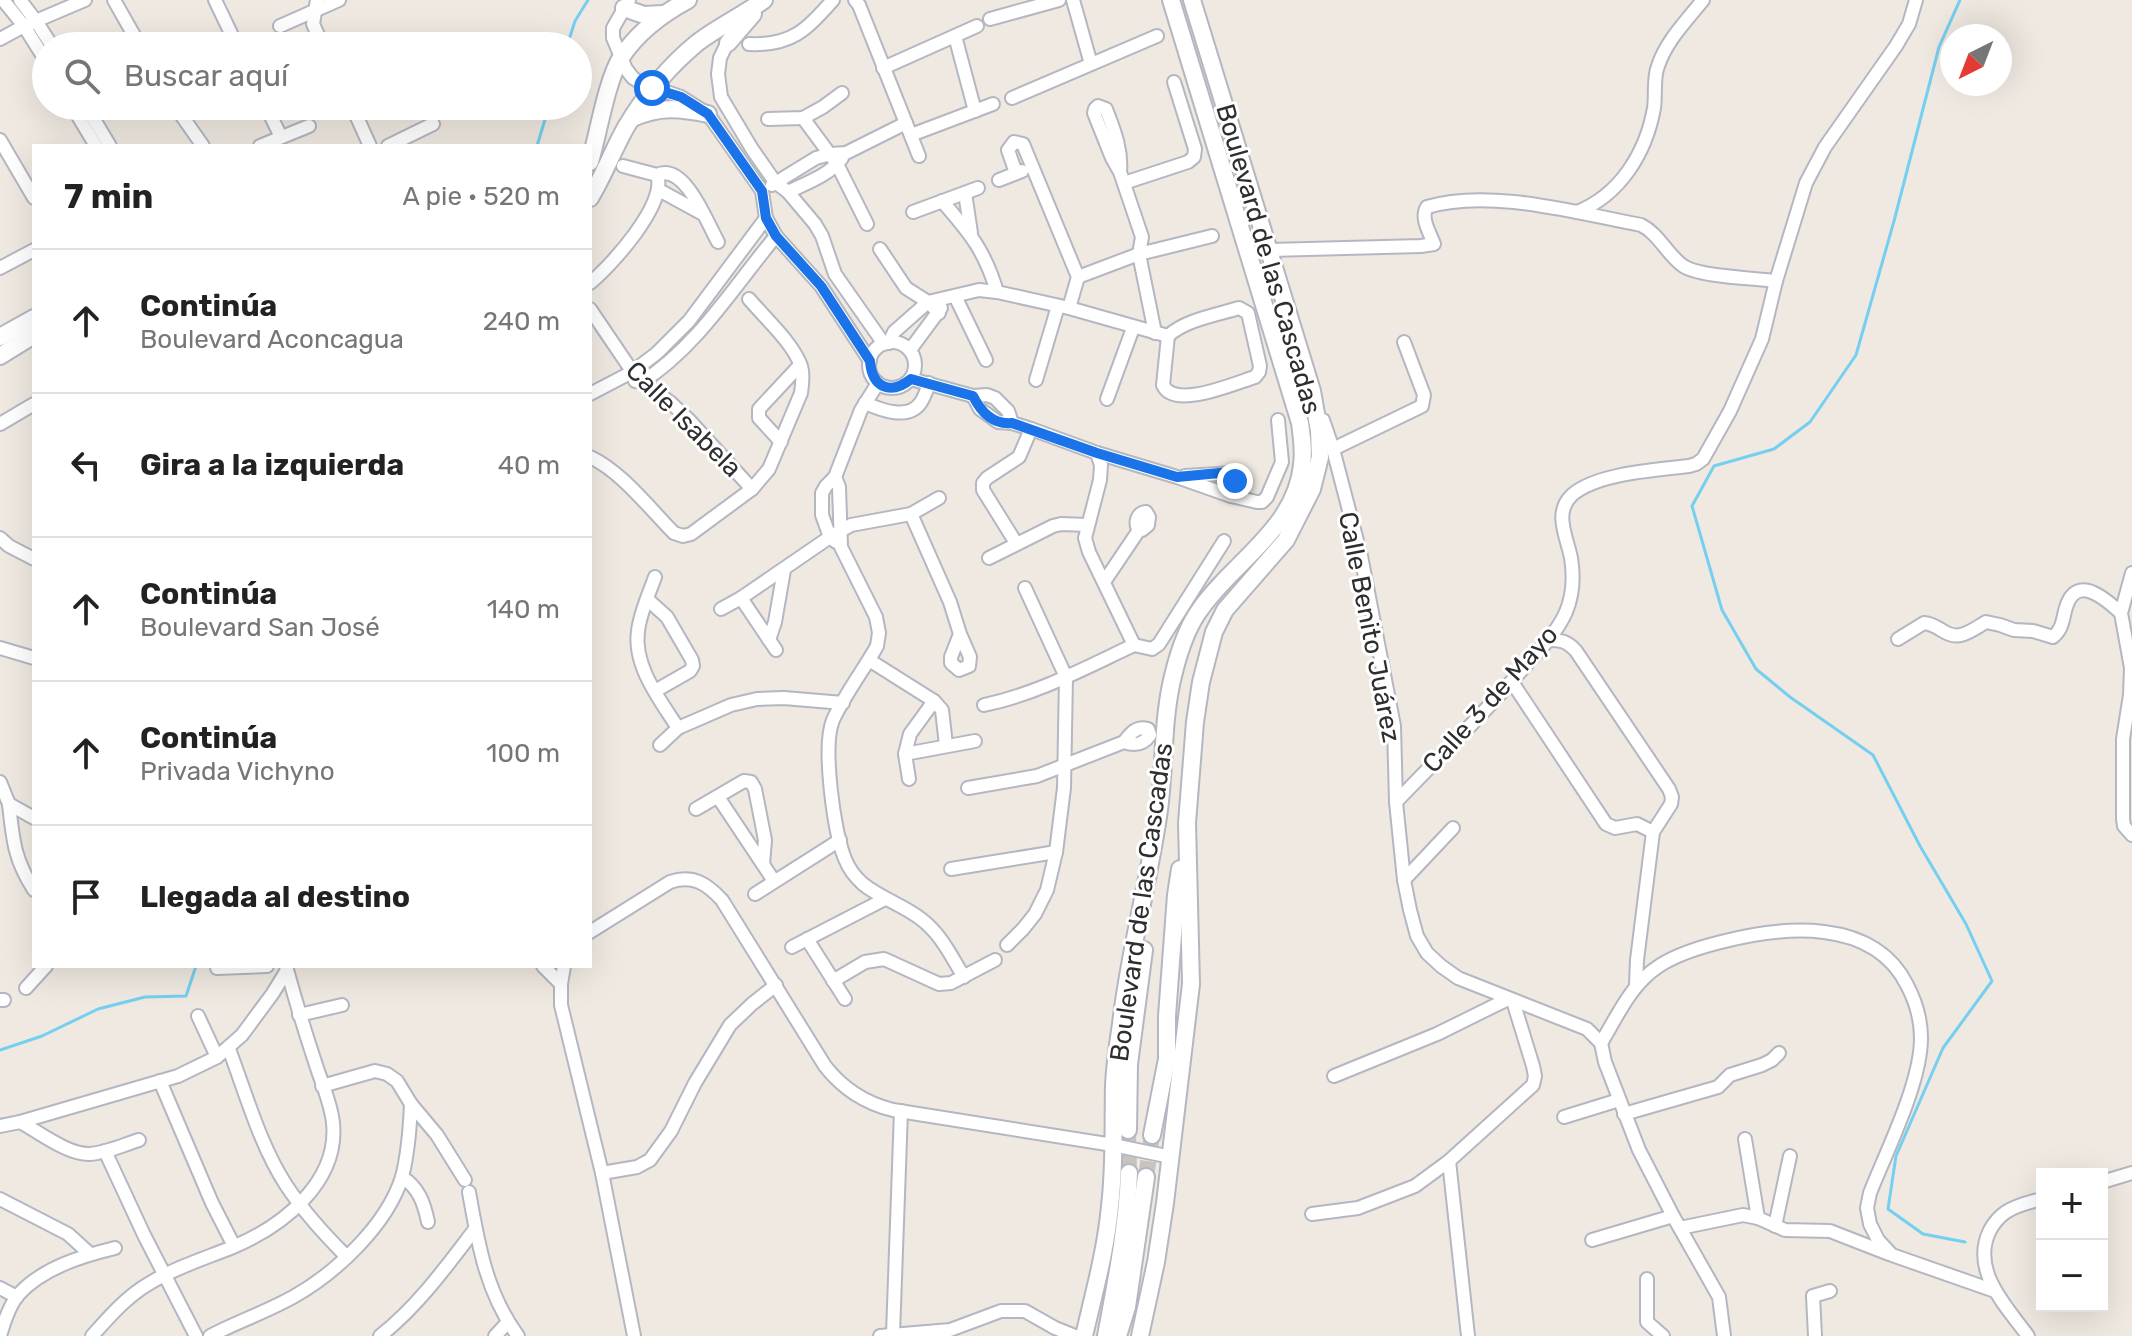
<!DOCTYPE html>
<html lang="es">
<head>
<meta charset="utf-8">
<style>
	:root { --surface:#fff; --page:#f2f2f2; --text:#222; --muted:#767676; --line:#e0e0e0 }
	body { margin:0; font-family:Rubik,sans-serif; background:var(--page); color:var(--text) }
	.controls { position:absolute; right:24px; bottom:24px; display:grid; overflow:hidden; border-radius:0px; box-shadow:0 8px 32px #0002 }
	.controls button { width:72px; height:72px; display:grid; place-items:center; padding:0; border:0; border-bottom:2px solid var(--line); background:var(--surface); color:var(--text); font:40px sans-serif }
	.compass { position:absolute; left:1940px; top:24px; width:72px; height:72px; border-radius:50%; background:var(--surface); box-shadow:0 8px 32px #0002; rotate:222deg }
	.stop { position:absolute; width:24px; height:24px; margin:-18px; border:6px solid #1a73e8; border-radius:50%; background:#fff }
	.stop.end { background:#1a73e8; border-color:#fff; box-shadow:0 2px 8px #0008 }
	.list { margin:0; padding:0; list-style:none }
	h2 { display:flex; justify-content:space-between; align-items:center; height:104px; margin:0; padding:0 32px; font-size:34px }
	h2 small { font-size:26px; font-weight:400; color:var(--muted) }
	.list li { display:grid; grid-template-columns:52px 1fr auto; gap:24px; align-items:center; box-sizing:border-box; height:144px; padding:0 32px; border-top:2px solid var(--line) }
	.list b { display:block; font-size:30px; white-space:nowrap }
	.list p { margin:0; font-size:26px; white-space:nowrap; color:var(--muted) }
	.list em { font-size:26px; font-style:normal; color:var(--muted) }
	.icon { flex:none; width:44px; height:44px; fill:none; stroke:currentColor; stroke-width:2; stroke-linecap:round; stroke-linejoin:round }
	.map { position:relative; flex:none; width:2132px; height:1336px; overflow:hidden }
	.search { position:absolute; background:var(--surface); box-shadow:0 8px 32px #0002; left:32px; top:32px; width:560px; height:88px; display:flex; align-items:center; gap:20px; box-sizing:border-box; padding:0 28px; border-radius:44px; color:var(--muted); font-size:30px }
	.panel { position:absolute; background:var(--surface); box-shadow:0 8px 32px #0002; left:32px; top:144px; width:560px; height:824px; border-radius:0px }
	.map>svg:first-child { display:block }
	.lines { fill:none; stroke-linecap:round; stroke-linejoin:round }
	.stream { stroke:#75cff0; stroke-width:3 }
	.secondary-tunnel { stroke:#c8c4bd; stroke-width:16; stroke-dasharray:16 8; stroke-linecap:butt }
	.street-casing { stroke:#b4b7c1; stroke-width:16 }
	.secondary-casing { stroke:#b4b7c1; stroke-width:20 }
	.street { stroke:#fff; stroke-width:12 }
	.secondary { stroke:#fff; stroke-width:16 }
	.route { stroke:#1a73e8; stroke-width:10 }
	.labels { text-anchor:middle; stroke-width:6; stroke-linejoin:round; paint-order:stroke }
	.street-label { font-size:26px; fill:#2e2e2e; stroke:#fff }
</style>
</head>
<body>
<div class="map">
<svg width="2132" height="1336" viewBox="0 0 2132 1336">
	<rect width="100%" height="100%" fill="#efe9e1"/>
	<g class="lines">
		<!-- stream -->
		<g class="stream">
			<path d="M1960 0 1939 47 1894 221 1856 355 1810 422 1774 449 1714 466 1692 506 1722 610 1756 669 1790 697 1873 755 1920 846 1966 924 1992 981 1943 1048 1896 1156 1888 1209 1923 1234 1965 1242"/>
			<path d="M567 46 575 21 588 0"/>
			<path d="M537 146 549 106"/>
			<path d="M0 1050 42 1036 98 1009 145 997 186 996 196 966"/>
		</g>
		<!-- secondary-tunnel -->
		<g class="secondary-tunnel">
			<path d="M1128 1130 1129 1173"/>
			<path d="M1146 1177 1152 1135"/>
		</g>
		<!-- street casing -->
		<g class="street-casing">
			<g id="street">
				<path d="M3 0 24 26 46 61"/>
				<path d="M20 0 36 21 52 46"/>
				<path d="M114 0 140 46"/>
				<path d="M215 0 237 46"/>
				<path d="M317 0 313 24 323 46"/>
				<path d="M629 0 613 28V38L626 69 633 78 641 83 681 97 708 114 762 191 766 218 776 236 821 286 870 361"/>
				<path d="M855 0 859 5 919 156"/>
				<path d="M1073 0 1091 64"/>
				<path d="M990 19 1059 0"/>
				<path d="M280 26 339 0"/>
				<path d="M955 36 975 111"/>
				<path d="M730 37 720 58 718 74 721 97 752 149 775 182 788 192 815 224 822 236 835 274 884 344"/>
				<path d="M0 39 24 26 85 0"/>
				<path d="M749 44C792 46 806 30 833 0"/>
				<path d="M883 68 977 26"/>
				<path d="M1012 98 1157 36"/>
				<path d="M72 106 96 146"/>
				<path d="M86 106 110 146"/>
				<path d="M175 106 203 146"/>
				<path d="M266 106 281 137"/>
				<path d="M352 106 370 146"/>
				<path d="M803 118 837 164 867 224"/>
				<path d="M768 119 803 118 823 107 842 93"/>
				<path d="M911 135 993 104"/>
				<path d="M0 140 34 198"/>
				<path d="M260 146 309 126"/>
				<path d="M388 146 433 124"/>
				<path d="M623 166 657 175C685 162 707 223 718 242"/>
				<path d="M1120 172C1122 149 1114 130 1106 109L1098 106 1095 109 1094 113 1112 158 1120 172 1142 237 1139 254 1155 333"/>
				<path d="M1016 173 1008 150 1014 142 1023 144 1078 277 1069 308"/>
				<path d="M999 180 1022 171"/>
				<path d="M1124 183 1188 162 1194 157 1195 149 1174 82"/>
				<path d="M772 185 816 158 831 154 846 153 906 123"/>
				<path d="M659 190 701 213"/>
				<path d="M788 192C806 183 830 175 842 158"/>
				<path d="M965 193 971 233"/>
				<path d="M942 201C970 233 985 251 997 292"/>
				<path d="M913 212 978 188"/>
				<path d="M1577 212C1620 195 1646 153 1654 108 1656 95 1653 78 1658 66 1666 41 1687 20 1703 0"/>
				<path d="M880 249 906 288 928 302 939 313"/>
				<path d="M1270 250 1421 246 1434 244C1430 233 1420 218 1427 207 1489 188 1577 213 1641 225 1659 234 1666 253 1682 265 1697 277 1755 278 1776 281"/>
				<path d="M0 268 34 250"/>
				<path d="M1078 277 1139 254 1212 236"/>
				<path d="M590 283C611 266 668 203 657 175"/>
				<path d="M955 296 986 360"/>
				<path d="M1239 308 1248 313 1260 366 1259 372 1255 377C1235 383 1174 410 1163 385L1168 336C1185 320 1216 315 1239 308Z"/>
				<path d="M590 309 636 377 671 403 689 420 752 489"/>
				<circle cx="892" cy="365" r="23"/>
				<path d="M889 343 894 332 928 302 979 290 997 292 1069 308 1168 336"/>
				<path d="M910 350 941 308"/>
				<path d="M911 379 973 396 987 395 995 398 1008 411 1012 423"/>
				<path d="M1036 380 1058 306"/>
				<path d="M635 381 642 382C698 346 734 286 776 236"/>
				<path d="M590 394 632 372 657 353 689 321 766 218"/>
				<path d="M973 396 980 409 998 422 1012 423 1031 429 1097 453 1177 477 1231 496 1257 502H1262L1267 497 1282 462 1278 420"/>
				<path d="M1107 399 1133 328"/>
				<path d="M865 403C881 410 909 421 921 402 925 396 927 389 929 383"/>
				<path d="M1323 420 1333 449 1361 556 1394 726 1396 802 1404 880 1410 910 1417 936 1427 953 1441 966 1458 978 1587 1029 1601 1043 1605 1062 1639 1150 1673 1216 1719 1297 1724 1336"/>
				<path d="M0 424 34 404"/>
				<path d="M781 442 759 418V409L800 365"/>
				<path d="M1333 449 1422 406 1424 395 1404 342"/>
				<path d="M1097 453 1101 465 1100 480 1085 538 1089 552 1134 645"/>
				<path d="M590 457C621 471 650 509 674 533L683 536 691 534 752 489 769 469 801 393C802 384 804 375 801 366 793 343 765 318 749 299"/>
				<path d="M1185 476 1233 473 1235 481 1231 496"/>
				<path d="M835 477 839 487 841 547 876 617 879 633 877 646C863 671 845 694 833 720 822 746 834 833 845 859 849 869 855 877 863 884 880 898 903 905 921 919 941 934 951 956 964 977"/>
				<path d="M911 514 950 602 960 634 970 657 969 666 959 670 951 663V657L960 634"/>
				<path d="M0 538 9 546 34 559"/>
				<path d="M836 542 830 537 822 515V493L826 486 835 477 861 410 878 383"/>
				<path d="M1016 543 983 490V483L987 478 1019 457 1031 429"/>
				<path d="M989 558 1053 526 1061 524 1088 525"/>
				<path d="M2132 573 2121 613 2131 668 2130 695 2123 739V819L2124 826 2132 835"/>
				<path d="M655 577C649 594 640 613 638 631 633 666 660 700 678 728"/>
				<path d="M1104 582 1139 530H1142L1148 525 1149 517 1146 512C1137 513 1134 523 1139 530"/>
				<path d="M741 598 776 650"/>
				<path d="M647 599 667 617 692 660 693 666 690 671 655 691"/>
				<path d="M721 609 741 598 830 537 851 525 911 514 939 498"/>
				<path d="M1898 639 1924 623C1933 624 1936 627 1943 631 1959 642 1972 630 1986 622L2000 625 2014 630 2033 631 2053 637C2065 627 2062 615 2068 602 2080 575 2109 602 2121 613"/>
				<path d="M769 640 775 622 784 570"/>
				<path d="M1548 640C1561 640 1567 641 1576 651L1669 789 1672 797 1671 804 1653 832 1637 960 1636 984"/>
				<path d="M1134 645 1152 649 1159 644 1224 541"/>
				<path d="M0 648 34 658"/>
				<path d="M869 660 934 701 942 710 946 745"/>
				<path d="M1512 682 1606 824 1615 828 1637 824 1653 832"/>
				<path d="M984 705C1037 694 1085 668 1134 645"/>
				<path d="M660 745 678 728 731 705 757 699 784 698 843 703"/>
				<path d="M905 754 975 741"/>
				<path d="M909 779 905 754 910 734 934 701"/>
				<path d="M0 782 9 804 34 818"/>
				<path d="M968 788 1037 776 1124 742C1131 733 1136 726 1148 729L1150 735C1143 745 1135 746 1124 742"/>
				<path d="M718 797 774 881"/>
				<path d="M1396 802C1440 756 1485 713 1526 665 1541 649 1557 632 1566 612 1573 595 1574 576 1571 558 1567 537 1553 513 1572 495 1597 473 1657 470 1689 466L1696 464 1703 459 1730 411 1762 339 1776 281 1806 183 1825 147 1896 46 1909 24 1916 0"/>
				<path d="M9 804C13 840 14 859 34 890"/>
				<path d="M696 809 744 781 751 782 755 789 765 840 763 864"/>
				<path d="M951 869 1056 852"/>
				<path d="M1404 880 1453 828"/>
				<path d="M755 894 840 840"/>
				<path d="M590 932 670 882C693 874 707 884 722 900L825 1066C843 1089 864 1103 893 1110L1113 1145 1171 1157"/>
				<path d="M807 939 845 999"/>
				<path d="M1007 945 1023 929 1035 914 1047 890 1056 852 1064 788 1066 677 1025 588"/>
				<path d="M792 947 885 899"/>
				<path d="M543 966 561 984"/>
				<path d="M564 966 561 984V1005L602 1173 634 1336"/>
				<path d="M217 968 267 966"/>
				<path d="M833 981 865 962 884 959 939 984 951 983 995 960"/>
				<path d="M26 988 46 966"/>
				<path d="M0 1000H4"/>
				<path d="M299 1015 342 1005"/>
				<path d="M198 1016 217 1057"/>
				<path d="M1601 1043C1618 1015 1631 984 1659 966 1677 954 1701 947 1721 942 1782 926 1873 917 1907 985 1916 1002 1921 1018 1921 1038 1921 1083 1887 1150 1870 1193L1867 1208 1870 1224 1878 1240 1892 1255 1995 1291"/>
				<path d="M229 1049C246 1094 260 1145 286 1185 303 1211 324 1234 346 1256"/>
				<path d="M1334 1076 1437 1034 1508 999"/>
				<path d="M160 1081 212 1203 234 1246"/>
				<path d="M322 1086 375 1071 387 1074 397 1081 411 1104 437 1135 465 1180"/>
				<path d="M1624 1114 1718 1087 1730 1075 1762 1065 1772 1060 1779 1053"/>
				<path d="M1564 1117 1619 1100"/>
				<path d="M20 1122C39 1132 68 1155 90 1154 106 1153 123 1145 139 1140"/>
				<path d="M0 1126 20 1122 178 1076 217 1057 242 1035 273 993 287 970"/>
				<path d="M1745 1139 1758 1218"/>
				<path d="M105 1151 144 1235 196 1336"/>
				<path d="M1449 1161 1468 1336"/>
				<path d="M602 1173 637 1167 650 1160 671 1131 695 1083 730 1025 752 1004 776 985"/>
				<path d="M402 1177C419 1188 424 1203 428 1222"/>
				<path d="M2102 1182 2132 1173"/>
				<path d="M469 1192C478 1243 486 1293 518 1336"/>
				<path d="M0 1199 68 1234 90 1254"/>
				<path d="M1312 1214 1358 1208 1415 1186 1449 1161 1533 1085 1535 1076 1533 1066 1513 1001"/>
				<path d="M1775 1226 1790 1156"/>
				<path d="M1680 1228 1743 1215 1758 1218 1785 1230 1830 1231 1889 1254"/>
				<path d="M1592 1240 1673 1216"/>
				<path d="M1647 1279V1322L1663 1336"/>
				<path d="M0 1288 17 1297"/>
				<path d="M893 1334 901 1111"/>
				<path d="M0 1336C4 1322 9 1306 18 1295 42 1268 82 1256 115 1248"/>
				<path d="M92 1336C109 1317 127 1296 150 1283 176 1267 206 1258 233 1247 283 1226 339 1182 333 1123 331 1103 322 1084 316 1065 305 1032 295 999 286 966"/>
				<path d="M210 1336C237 1322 266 1312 293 1297 336 1273 387 1225 402 1177 408 1154 410 1127 411 1104"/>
				<path d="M380 1336C418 1306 446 1267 475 1229"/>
				<path d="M495 1336 508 1322"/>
				<path d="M880 1336 950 1330 1001 1311H1025L1055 1328 1075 1336"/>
				<path d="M1815 1336 1813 1296 1830 1291"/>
				<path d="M2028 1336C2006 1306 1970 1270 1990 1230 1994 1223 2000 1216 2006 1212 2017 1205 2030 1202 2042 1199"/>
			</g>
		</g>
		<!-- secondary casing -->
		<g class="secondary-casing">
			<g id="secondary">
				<path d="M624 8 644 15 663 14"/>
				<path d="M728 43 753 14"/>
				<path d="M633 118C659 106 680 108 708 114"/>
				<path d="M590 162C598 135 607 78 622 56 639 31 662 14 688 0"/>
				<path d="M590 198C604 175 613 150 626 127 645 95 668 67 697 43 718 27 743 15 764 0"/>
				<path d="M0 337 34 318"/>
				<path d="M0 356 34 335"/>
				<path d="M1128 1130 1129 1064 1144 950"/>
				<path d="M1152 1135 1167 1059V1016L1176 895 1180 869"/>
				<path d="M1084 1336C1094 1293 1106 1250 1110 1206 1115 1165 1113 1125 1114 1085 1115 1065 1118 1044 1121 1024 1129 952 1149 882 1159 810 1165 764 1162 717 1174 672 1179 652 1187 628 1199 611 1232 562 1295 530 1302 465 1304 451 1302 437 1300 423L1171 0"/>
				<path d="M1106 1336C1116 1282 1127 1228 1129 1173"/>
				<path d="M1118 1336 1127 1307 1146 1177"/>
				<path d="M1140 1336 1156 1262 1165 1203 1191 984 1187 823 1195 722 1201 682 1214 632 1225 610 1286 540 1312 489 1320 457 1319 431 1312 391 1192 0"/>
			</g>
		</g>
		<!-- street -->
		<use href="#street" class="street"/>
		<!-- secondary -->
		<use href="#secondary" class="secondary"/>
	</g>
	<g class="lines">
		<!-- route -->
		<path class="route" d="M652 88 681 97 708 114 762 191 766 218 776 236 821 286 870 361C872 387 890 396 911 379L973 396C981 412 993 425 1012 423L1097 453 1177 477 1230 472 1233 473 1235 481"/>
	</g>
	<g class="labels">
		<!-- street labels -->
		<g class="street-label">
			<text transform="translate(1269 259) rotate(74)" y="9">Boulevard de las Cascadas</text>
			<text transform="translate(684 419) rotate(45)" y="9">Calle Isabela</text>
			<text transform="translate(1370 627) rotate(79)" y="9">Calle Benito Juárez</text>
			<text transform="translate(1490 699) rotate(-48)" y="9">Calle 3 de Mayo</text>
			<text transform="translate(1141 902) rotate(-82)" y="9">Boulevard de las Cascadas</text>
		</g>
	</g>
</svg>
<div class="controls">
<button>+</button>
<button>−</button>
</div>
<svg class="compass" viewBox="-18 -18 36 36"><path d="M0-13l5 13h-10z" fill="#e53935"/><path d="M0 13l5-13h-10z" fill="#767676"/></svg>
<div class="stop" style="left:652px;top:88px"></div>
<div class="stop end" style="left:1235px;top:481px"></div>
<div class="search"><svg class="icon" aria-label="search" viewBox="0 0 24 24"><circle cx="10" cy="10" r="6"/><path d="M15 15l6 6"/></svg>Buscar aquí</div>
<section class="panel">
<h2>7 min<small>A pie · 520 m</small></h2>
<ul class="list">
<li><svg class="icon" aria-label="ahead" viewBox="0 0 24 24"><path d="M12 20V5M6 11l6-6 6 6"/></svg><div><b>Continúa</b><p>Boulevard Aconcagua</p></div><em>240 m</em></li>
<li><svg class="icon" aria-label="left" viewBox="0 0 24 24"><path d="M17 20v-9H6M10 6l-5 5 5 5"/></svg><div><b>Gira a la izquierda</b></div><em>40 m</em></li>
<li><svg class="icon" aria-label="ahead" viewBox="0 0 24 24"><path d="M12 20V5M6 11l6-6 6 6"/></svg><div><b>Continúa</b><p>Boulevard San José</p></div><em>140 m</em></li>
<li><svg class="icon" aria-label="ahead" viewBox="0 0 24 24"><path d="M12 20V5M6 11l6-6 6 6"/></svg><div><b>Continúa</b><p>Privada Vichyno</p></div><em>100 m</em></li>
<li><svg class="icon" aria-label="arrive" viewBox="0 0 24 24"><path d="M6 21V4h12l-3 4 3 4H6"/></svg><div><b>Llegada al destino</b></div></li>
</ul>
</section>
</div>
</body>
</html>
